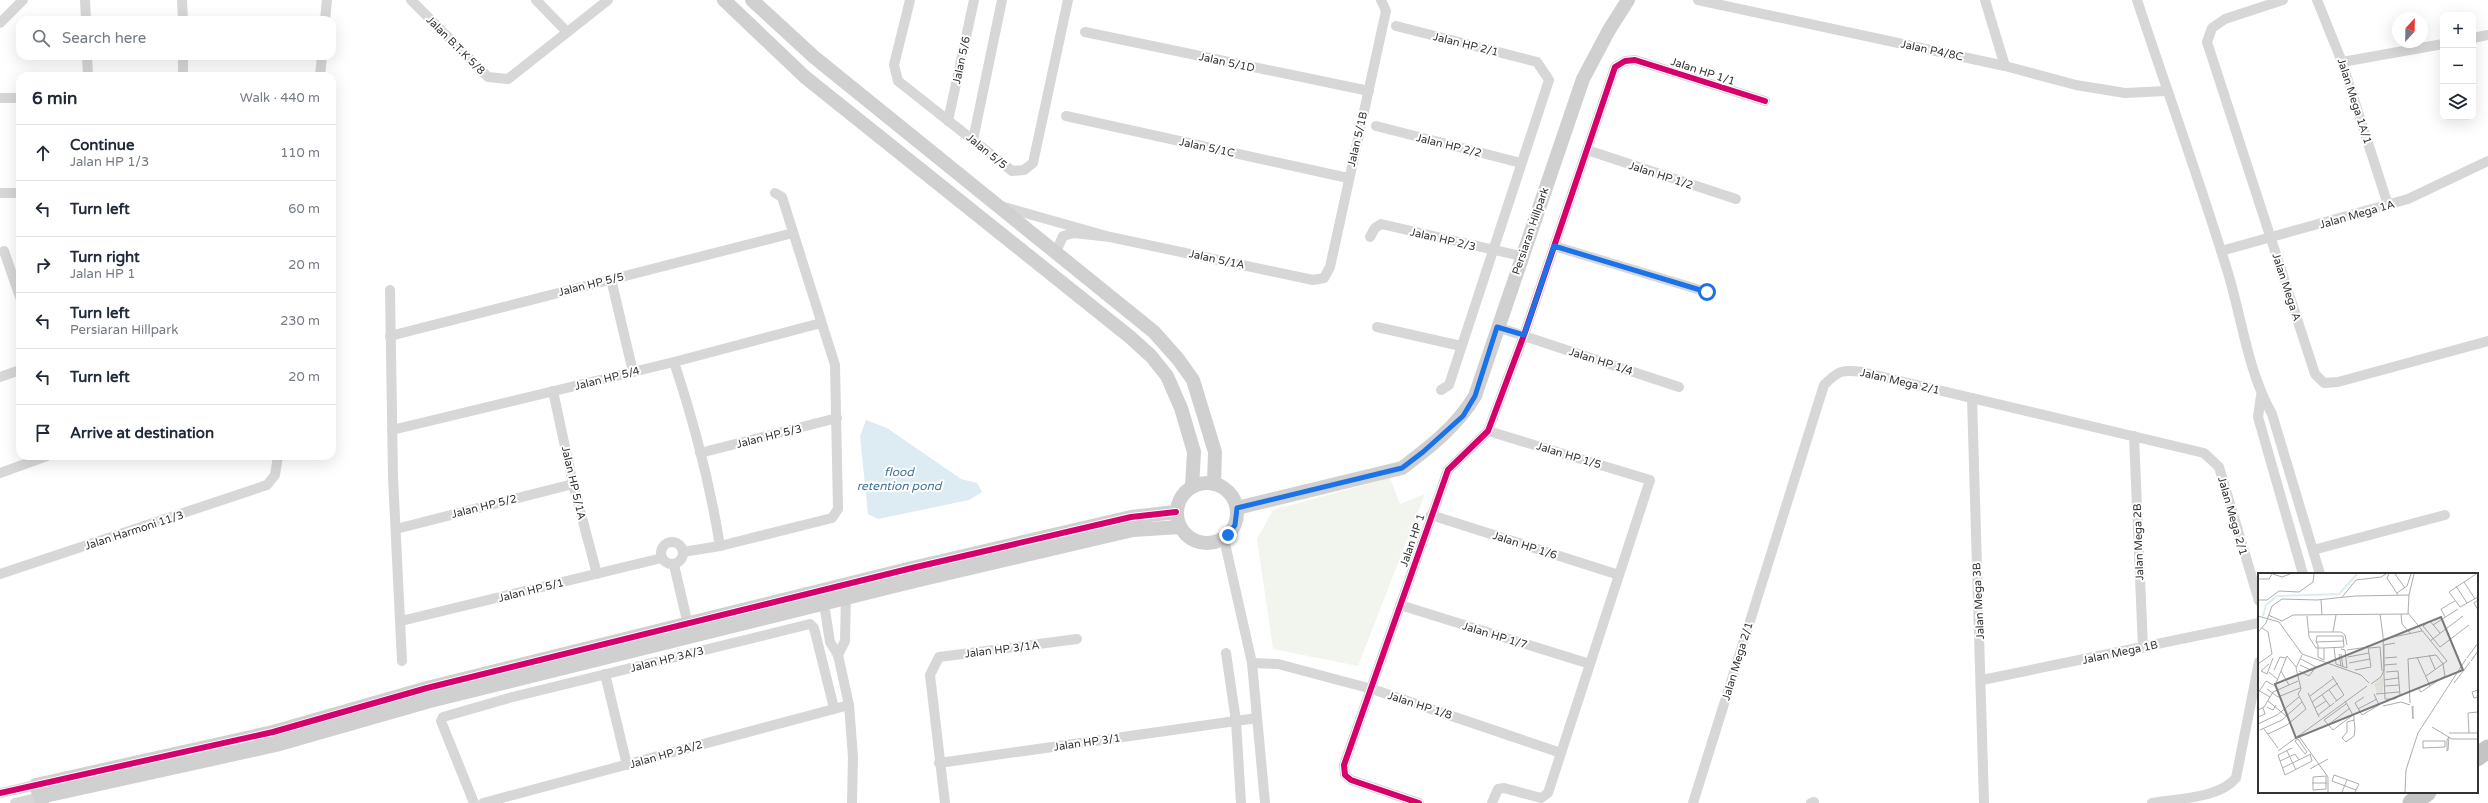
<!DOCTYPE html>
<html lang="en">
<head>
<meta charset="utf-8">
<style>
	:root { --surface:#fff; --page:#f2f2f3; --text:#1f2937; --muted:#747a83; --line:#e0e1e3 }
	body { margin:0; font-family:"Varela Round",sans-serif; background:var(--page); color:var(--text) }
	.controls { position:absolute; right:12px; top:12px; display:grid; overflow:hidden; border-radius:8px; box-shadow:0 4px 16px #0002 }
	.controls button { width:36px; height:36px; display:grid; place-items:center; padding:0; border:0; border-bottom:1px solid var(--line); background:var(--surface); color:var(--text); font:20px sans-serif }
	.compass { position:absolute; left:2392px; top:12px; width:36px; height:36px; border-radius:50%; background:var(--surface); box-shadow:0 4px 16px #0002; rotate:22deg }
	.stop { position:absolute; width:12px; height:12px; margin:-9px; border:3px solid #1a73e8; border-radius:50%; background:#fff }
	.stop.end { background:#1a73e8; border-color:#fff; box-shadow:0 1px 4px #0008 }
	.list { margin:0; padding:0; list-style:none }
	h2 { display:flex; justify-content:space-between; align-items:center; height:52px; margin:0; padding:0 16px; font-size:17px }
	h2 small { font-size:13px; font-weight:400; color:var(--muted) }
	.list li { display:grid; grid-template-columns:26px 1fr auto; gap:12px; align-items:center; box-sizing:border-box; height:56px; padding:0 16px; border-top:1px solid var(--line) }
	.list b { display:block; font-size:15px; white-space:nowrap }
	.list p { margin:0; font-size:13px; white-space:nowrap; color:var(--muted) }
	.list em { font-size:13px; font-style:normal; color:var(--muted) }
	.icon { flex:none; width:22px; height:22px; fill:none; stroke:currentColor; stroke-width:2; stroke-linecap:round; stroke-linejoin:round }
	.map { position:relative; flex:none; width:2488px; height:803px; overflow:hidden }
	.search { position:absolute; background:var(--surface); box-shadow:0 4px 16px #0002; left:16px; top:16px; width:320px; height:44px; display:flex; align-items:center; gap:10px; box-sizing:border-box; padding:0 14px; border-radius:12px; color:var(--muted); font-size:15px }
	.panel { position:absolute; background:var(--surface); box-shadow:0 4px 16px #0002; left:16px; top:72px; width:320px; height:388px; border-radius:12px }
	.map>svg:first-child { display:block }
	.green { fill:#f1f5ed }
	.water { fill:#ddebf3 }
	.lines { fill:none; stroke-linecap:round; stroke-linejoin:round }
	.street { stroke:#d7d7d7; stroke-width:10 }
	.secondary { stroke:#d0d0d0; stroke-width:14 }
	.highway { stroke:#c4c4c4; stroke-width:19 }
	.cycleway-casing { stroke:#fff; stroke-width:8 }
	.cycleway { stroke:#d6006c; stroke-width:6 }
	.route { stroke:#1a73e8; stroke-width:5 }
	.labels { text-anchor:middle; stroke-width:4; stroke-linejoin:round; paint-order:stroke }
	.street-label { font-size:11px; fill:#333; stroke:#fff }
	.water-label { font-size:12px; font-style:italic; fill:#3f7597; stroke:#fff }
	.inset-river { fill:none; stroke:#ddebf3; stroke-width:2 }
	.inset-road { fill:none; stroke:#adadad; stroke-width:1 }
	.view { fill:#7a7a7a; fill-opacity:0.15; stroke:#7a7a7a; stroke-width:2 }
	.inset-edge { fill:none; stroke:#333; stroke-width:2 }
</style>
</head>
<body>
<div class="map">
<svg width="2488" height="803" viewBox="0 0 2488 803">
	<rect width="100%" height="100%" fill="#fff"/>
	<!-- green -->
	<path class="green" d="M1390 478 1400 504 1425 494 1358 666 1273 649 1257 539 1273 510Z"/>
	<!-- water -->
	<path class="water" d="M866 420 887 428 961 479 977 483 982 492 969 500 878 519 868 514 860 436Z"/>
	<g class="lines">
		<!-- street -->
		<g class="street">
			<path d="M85 0 86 20"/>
			<path d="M182 0 183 20"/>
			<path d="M411 0 488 77 508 79 608 0"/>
			<path d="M536 0 567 32"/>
			<path d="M910 0 894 65 898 81 1012 171 1024 170 1033 163 1068 0"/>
			<path d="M1698 0 2005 66 2076 85 2125 93 2166 91"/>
			<path d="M1985 0 2005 66"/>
			<path d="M2137 0C2167 91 2200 181 2228 273 2242 319 2248 372 2272 414L2320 574"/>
			<path d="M2283 0 2225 19 2212 28 2207 42 2315 374 2324 383 2338 382 2488 341"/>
			<path d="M2317 0 2342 62 2388 205"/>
			<path d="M325 20 327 0"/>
			<path d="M0 23 23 0"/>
			<path d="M1396 26 1537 62 1549 80 1449 385 1441 390"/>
			<path d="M1085 32 1369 91"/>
			<path d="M2473 38 2488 35"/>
			<path d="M87 56 88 76"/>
			<path d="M183 56V76"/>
			<path d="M2342 62 2443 44"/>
			<path d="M320 76 322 56"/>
			<path d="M0 98H20"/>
			<path d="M1066 116 1348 178"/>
			<path d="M948 121 974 0"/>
			<path d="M1376 126 1521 163"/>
			<path d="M973 140 1002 0"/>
			<path d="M1587 150 1736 199"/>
			<path d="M0 193H20"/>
			<path d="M1004 207 1110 237 1074 233 1063 236 1055 254"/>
			<path d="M1110 237 1313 280 1324 278 1330 267 1386 11 1381 0"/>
			<path d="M1370 237 1375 228 1381 224 1521 256"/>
			<path d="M1554 246 1707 292"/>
			<path d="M4 251 20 297"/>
			<path d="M2221 251 2408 199 2488 161"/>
			<path d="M611 279 633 372"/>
			<path d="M390 290 393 477 402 661"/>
			<path d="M1377 327 1461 346"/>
			<path d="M1497 327 1679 387"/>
			<path d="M390 336 793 233"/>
			<path d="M674 362C694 422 710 484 720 546"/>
			<path d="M0 377 20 370"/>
			<path d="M553 391 573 484 597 574"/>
			<path d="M2261 396 2258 417 2303 574"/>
			<path d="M1972 398 1984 803"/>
			<path d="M392 430 674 362 821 323"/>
			<path d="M1488 431 1650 480 1548 793 1541 798 1504 788 1498 789 1492 803"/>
			<path d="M2134 436 2143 648"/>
			<path d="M700 453 837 418"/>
			<path d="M0 473 47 456"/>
			<path d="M1431 515 1619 575"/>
			<path d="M396 529 573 484"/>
			<path d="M1224 539 1252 663 1265 803"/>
			<circle cx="672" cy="553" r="11"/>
			<path d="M2313 550 2445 515"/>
			<path d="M683 552 720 546 832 518 838 509 835 365 782 197 775 193"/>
			<path d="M674 565 689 629"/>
			<path d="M0 574 267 485 275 475 278 456"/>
			<path d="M823 597 830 642 838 655 849 705 853 757 852 803"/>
			<path d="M1400 605 1590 664"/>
			<path d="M401 621 662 558"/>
			<path d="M1226 653 1236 721 1241 803"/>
			<path d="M838 655 845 641 846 593"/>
			<path d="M1252 663 1278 664 1372 689 1561 753"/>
			<path d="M605 674 627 765"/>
			<path d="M1982 680 2259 623"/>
			<path d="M939 763 1257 718"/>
			<path d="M0 793 36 785"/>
			<path d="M15 803 40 797"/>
			<path d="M474 803 441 721 443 717 509 698 810 624 814 628 834 708"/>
			<path d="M483 803 849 705"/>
			<path d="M945 803 930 675 939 657 1077 639"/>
			<path d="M1419 803 1351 780 1345 775 1344 765 1448 470 1488 431 1524 335 1615 67 1625 61 1635 60 1765 101"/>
			<path d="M1693 803 1824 385C1838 371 1842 369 1862 372L2204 453 2219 467 2259 601"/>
			<path d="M1811 803 1814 802"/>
			<path d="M2152 803C2179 798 2218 799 2236 778L2259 662"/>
		</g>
		<!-- secondary -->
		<g class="secondary">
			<path d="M724 0 805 77 1130 337 1151 356 1167 376 1181 408 1194 452 1192 487"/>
			<path d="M752 0 814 57 1154 332 1178 359 1193 380 1215 452 1214 484"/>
			<circle cx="1207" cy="513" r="30"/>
			<path d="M1237 508 1402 468C1430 447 1457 426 1475 396L1583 79 1609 30 1628 0"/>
			<path d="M40 797 276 745 430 701 915 581 1133 530 1180 527"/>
			<path d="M42 803 36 785 273 732 427 688 912 568 1131 517 1176 512"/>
		</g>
		<!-- highway -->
		<g class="highway">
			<path d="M2477 757 2488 749"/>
			<path d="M2412 803 2427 792"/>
		</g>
		<!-- cycleway casing -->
		<g class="cycleway-casing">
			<g id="cycleway">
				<path d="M0 793 273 732 427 688 912 568 1131 517 1176 512"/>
				<path d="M1419 803 1351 780 1345 775 1344 765 1448 470 1488 431 1524 335 1615 67 1625 61 1635 60 1765 101"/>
			</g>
		</g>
		<!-- cycleway -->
		<use href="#cycleway" class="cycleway"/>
	</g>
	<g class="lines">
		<!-- route -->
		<path class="route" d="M1228 535 1235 525 1237 508 1402 468 1423 452 1463 416 1475 396 1497 327 1524 335 1554 246 1707 292"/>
	</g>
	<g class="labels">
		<!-- street labels -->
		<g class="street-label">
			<text transform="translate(1466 44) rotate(14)" y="4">Jalan HP 2/1</text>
			<text transform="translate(456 45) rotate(45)" y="4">Jalan B.T.K 5/8</text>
			<text transform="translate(1932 50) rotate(12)" y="4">Jalan P4/8C</text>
			<text transform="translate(961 60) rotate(-78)" y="4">Jalan 5/6</text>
			<text transform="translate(1227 62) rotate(12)" y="4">Jalan 5/1D</text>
			<text transform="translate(1703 71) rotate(18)" y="4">Jalan HP 1/1</text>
			<text transform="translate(2355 101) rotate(72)" y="4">Jalan Mega 1A/1</text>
			<text transform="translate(1357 139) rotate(-77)" y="4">Jalan 5/1B</text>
			<text transform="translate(1449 145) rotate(14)" y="4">Jalan HP 2/2</text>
			<text transform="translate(1207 147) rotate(12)" y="4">Jalan 5/1C</text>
			<text transform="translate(987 151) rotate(39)" y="4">Jalan 5/5</text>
			<text transform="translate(1661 175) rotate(18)" y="4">Jalan HP 1/2</text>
			<text transform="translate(2357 214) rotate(-16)" y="4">Jalan Mega 1A</text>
			<text transform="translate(1530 231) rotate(-71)" y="4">Persiaran Hillpark</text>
			<text transform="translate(1443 239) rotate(13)" y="4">Jalan HP 2/3</text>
			<text transform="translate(1217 259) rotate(12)" y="4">Jalan 5/1A</text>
			<text transform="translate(591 284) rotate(-14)" y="4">Jalan HP 5/5</text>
			<text transform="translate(2287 287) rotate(72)" y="4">Jalan Mega A</text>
			<text transform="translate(1601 361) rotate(18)" y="4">Jalan HP 1/4</text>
			<text transform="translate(607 378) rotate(-14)" y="4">Jalan HP 5/4</text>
			<text transform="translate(1900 381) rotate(13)" y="4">Jalan Mega 2/1</text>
			<text transform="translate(769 436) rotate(-14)" y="4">Jalan HP 5/3</text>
			<text transform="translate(1569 455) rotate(17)" y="4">Jalan HP 1/5</text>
			<text transform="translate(574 483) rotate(77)" y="4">Jalan HP 5/1A</text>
			<text transform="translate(484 506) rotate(-14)" y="4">Jalan HP 5/2</text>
			<text transform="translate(2233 516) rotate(74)" y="4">Jalan Mega 2/1</text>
			<text transform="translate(134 530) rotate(-18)" y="4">Jalan Harmoni 11/3</text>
			<text transform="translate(1412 540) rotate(-71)" y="4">Jalan HP 1</text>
			<text transform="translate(2138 542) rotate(-92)" y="4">Jalan Mega 2B</text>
			<text transform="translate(1525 545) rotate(18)" y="4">Jalan HP 1/6</text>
			<text transform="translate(531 590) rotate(-14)" y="4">Jalan HP 5/1</text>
			<text transform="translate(1978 601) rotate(-93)" y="4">Jalan Mega 3B</text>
			<text transform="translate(1495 635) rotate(17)" y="4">Jalan HP 1/7</text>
			<text transform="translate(1002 649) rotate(-7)" y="4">Jalan HP 3/1A</text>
			<text transform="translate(2120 652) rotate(-12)" y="4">Jalan Mega 1B</text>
			<text transform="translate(667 659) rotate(-14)" y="4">Jalan HP 3A/3</text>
			<text transform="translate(1737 661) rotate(-73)" y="4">Jalan Mega 2/1</text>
			<text transform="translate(1420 705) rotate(18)" y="4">Jalan HP 1/8</text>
			<text transform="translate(1087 742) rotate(-8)" y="4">Jalan HP 3/1</text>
			<text transform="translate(666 754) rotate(-16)" y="4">Jalan HP 3A/2</text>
		</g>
		<!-- water labels -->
		<g class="water-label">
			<text x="899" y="476">flood<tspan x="899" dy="14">retention pond</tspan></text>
		</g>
	</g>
	<!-- overview -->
	<g transform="translate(2258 573)">
		<rect width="220" height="220" fill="#fff"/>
		<path d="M123 105H125V119L119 120 116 111Z" fill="#f1f5ed"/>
		<path class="inset-river" d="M5 43 8 32 19 23 81 21 99 1"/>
		<path class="inset-road" d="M15 1 24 4 32 1M131 1 129 5 140 22M137 1 147 15M218 1 191 19 202 34 220 24M0 6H11L14 1M206 9 217 26M198 13 209 30M139 20 149 13 153 1M84 24 98 7 123 4 128 1M0 27H9L21 18 41 19 55 9 56 1M63 27 64 42M220 27 216 30 220 37M150 40 189 88 168 103M143 41 144 51 153 61M10 42 24 48 35 42 150 41 151 22 156 1M0 43 21 49 44 81 103 102 111 110M49 43 51 64 58 75M187 44 183 36 197 28M175 52 200 36M0 59 8 50 14 33 24 26 59 27 97 23 151 22M51 59H83L87 62 89 72M75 59 78 42M182 60 172 48 165 53 182 74 211 52M126 66 164 58M172 68 205 43M58 69 86 68M76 74 78 91 89 95 87 77 83 76M58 75H66L86 74 85 63H59L58 69 60 72V84L66 87V75M111 75 122 74 124 98M89 77 110 74 113 94 97 97M81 81 83 93M83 81 85 94M171 82 177 96M90 84 111 80M159 84 172 113M127 85 139 84M209 85 220 70M213 88 220 78M91 90 112 86M0 91 14 81 10 59 4 55M11 91 3 98 9 101 15 85M42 92 55 98M126 92 139 91M16 97 22 84 28 85M23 98 31 112M41 98 51 103 58 94 43 86M11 99 20 107M128 99 140 98 142 122 137 126H127L126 103V72L137 70M74 103 86 122 77 129M126 107 140 105M196 110 212 89M113 111 123 104 126 97 125 63 122 41M17 113 29 83 38 94M127 113 141 112M9 116 20 124 42 115M0 117 12 124M71 117 79 128M220 117 214 119 216 125 220 124M0 120 8 108 17 113M50 120 61 144M118 121 141 119M64 122 72 133M52 123 76 105M106 124 97 130 104 142 121 132 116 121M10 128 28 143M87 128 95 142 96 144V147L97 156 96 163 88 169 84 165 89 159V149L96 147M54 129 80 110M152 130 150 86 178 82 185 91 187 103 163 119 160 115M88 131 66 147 75 157 95 142M125 133 143 129 152 132M154 133 155 146V133M9 134 15 137 18 132M57 135 68 128M100 136 119 126M0 137 6 134 15 119 40 108M60 142 76 130M0 144 7 141 5 135M0 151 19 142 41 124M70 152 92 135M174 154 194 166H220M6 156 20 175M2 157 24 147 44 129M191 160H220M211 160 210 140 220 139M10 161 29 152 48 136 40 121 43 116 38 95 44 82M40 162 70 204V219M191 164 190 177 189 178V167ZM40 166 49 179 47 181 37 168ZM165 168H187V174L165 175ZM34 175 20 182 27 202 54 188 52 181M20 178 109 113M29 178 38 197M22 188 37 181 41 187M24 195 53 181M52 196 70 186M68 204V216L55 217V204L69 203M54 210H69M84 219 89 207M97 219 101 211 76 202 74 208 98 217M147 219 148 197 160 160 208 86"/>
		<path class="view" d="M183 44 205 97 38 165 17 111Z"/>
		<rect width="220" height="220" class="inset-edge"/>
	</g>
</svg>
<div class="controls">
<button>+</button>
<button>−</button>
<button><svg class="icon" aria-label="layers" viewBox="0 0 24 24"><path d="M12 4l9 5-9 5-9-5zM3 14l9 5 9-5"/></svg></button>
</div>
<svg class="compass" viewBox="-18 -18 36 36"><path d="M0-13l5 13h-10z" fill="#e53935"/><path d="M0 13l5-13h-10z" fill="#747a83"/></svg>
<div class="stop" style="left:1707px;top:292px"></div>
<div class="stop end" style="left:1228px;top:535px"></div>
<div class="search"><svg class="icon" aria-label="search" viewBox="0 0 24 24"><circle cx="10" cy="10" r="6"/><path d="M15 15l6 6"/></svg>Search here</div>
<section class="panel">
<h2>6 min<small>Walk · 440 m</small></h2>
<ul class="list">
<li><svg class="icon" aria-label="ahead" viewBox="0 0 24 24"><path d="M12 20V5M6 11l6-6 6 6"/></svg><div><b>Continue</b><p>Jalan HP 1/3</p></div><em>110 m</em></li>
<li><svg class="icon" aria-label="left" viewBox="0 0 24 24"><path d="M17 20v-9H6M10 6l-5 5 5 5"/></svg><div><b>Turn left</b></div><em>60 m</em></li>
<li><svg class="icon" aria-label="right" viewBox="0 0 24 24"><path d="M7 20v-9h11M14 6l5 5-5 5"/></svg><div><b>Turn right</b><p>Jalan HP 1</p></div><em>20 m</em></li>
<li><svg class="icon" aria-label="left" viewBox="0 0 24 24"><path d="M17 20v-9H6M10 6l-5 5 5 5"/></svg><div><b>Turn left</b><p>Persiaran Hillpark</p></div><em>230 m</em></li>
<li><svg class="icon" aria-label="left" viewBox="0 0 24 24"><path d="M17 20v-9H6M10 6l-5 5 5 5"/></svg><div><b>Turn left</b></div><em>20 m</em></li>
<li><svg class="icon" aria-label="arrive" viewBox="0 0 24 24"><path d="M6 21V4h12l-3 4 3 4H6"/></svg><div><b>Arrive at destination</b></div></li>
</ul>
</section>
</div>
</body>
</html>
